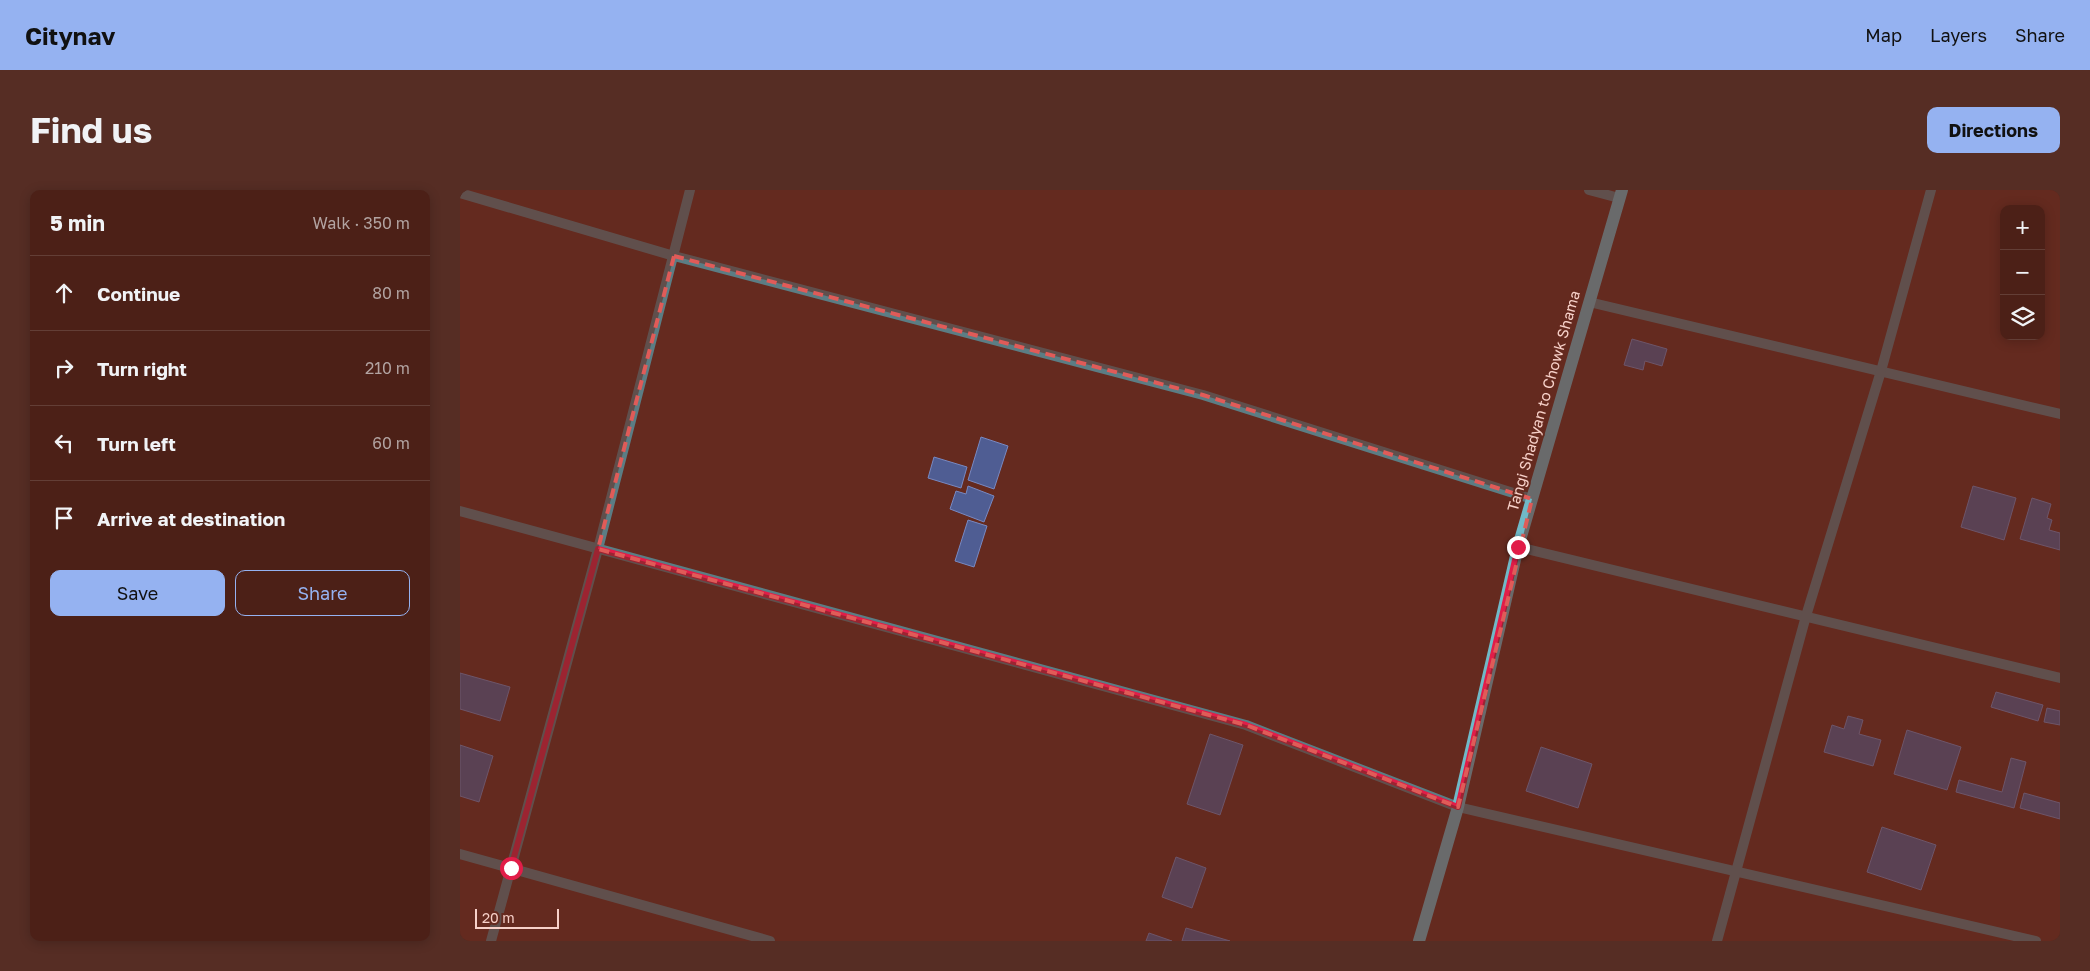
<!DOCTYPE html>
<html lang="en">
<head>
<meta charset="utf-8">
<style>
	:root { --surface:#4c2017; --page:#562d24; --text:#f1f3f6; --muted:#b2a3a1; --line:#633e36; --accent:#95b2f1 }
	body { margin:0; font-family:"Golos Text",sans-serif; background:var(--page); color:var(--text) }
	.controls { position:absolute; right:15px; top:15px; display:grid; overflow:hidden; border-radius:10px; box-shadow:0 2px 12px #0003 }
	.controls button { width:45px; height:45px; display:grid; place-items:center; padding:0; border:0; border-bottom:1px solid var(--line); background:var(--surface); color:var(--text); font:25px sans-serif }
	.scale { position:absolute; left:15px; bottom:12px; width:84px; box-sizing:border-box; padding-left:5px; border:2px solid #f7d1c9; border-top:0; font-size:14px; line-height:18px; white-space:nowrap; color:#f7d1c9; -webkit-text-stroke:4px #652a1f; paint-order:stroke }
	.stop { position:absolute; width:15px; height:15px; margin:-11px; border:4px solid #e11d48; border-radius:50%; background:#fff }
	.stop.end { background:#e11d48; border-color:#fff; box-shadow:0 1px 5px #0008 }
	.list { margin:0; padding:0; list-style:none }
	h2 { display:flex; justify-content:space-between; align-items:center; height:65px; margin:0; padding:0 20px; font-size:21px }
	h2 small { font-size:16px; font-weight:400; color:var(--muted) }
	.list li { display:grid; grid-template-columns:32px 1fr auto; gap:15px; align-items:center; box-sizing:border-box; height:75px; padding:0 20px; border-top:1px solid var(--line) }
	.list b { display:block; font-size:19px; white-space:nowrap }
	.list em { font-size:16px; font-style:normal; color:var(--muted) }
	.actions { display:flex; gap:10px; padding:15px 20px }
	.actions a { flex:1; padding:11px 0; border:1px solid var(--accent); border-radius:10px; text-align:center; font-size:18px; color:var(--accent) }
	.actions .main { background:var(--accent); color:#111 }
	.icon { flex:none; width:28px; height:28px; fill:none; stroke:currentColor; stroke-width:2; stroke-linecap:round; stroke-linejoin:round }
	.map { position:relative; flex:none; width:1600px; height:751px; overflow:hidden; border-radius:10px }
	header { display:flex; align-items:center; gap:30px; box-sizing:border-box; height:70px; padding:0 25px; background:var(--accent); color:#111 }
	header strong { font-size:24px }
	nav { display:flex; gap:28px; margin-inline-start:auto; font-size:18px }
	.intro { display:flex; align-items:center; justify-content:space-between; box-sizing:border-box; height:120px; padding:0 30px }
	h1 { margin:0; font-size:35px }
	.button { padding:12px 22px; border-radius:10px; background:var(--accent); color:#111; font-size:18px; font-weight:700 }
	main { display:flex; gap:30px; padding:0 30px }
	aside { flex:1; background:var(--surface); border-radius:10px; box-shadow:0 2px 12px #0003 }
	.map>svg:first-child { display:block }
	.building { fill:#4f5d93; stroke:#7889c2 }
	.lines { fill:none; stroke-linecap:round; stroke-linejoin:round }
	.minor { stroke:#5b7d84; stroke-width:10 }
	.primary { stroke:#70b9c7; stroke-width:12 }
	.route { stroke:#e11d48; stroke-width:6 }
	.marked { fill:none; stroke:#e05b58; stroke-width:4; stroke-dasharray:10 6; stroke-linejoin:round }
	.labels { text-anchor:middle; stroke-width:4; stroke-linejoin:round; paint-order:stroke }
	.street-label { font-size:15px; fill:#f7d1c9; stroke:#652a1f }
</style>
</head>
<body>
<header>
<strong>Citynav</strong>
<nav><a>Map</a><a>Layers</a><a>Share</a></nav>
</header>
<div class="intro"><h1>Find us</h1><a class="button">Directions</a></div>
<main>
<aside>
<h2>5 min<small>Walk · 350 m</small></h2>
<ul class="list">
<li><svg class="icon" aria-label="ahead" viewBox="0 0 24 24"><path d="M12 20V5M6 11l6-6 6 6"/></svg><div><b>Continue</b></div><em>80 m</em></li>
<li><svg class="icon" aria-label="right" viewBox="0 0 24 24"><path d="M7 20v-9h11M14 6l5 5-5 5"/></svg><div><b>Turn right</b></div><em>210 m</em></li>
<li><svg class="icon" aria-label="left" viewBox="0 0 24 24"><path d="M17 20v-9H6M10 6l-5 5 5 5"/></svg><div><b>Turn left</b></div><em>60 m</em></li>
<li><svg class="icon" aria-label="arrive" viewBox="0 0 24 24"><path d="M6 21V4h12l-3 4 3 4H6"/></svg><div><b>Arrive at destination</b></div></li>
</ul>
<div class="actions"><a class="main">Save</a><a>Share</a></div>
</aside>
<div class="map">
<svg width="1600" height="751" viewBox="0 0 1600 751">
	<rect width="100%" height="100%" fill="#652a1f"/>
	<!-- building -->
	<g class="building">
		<path d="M1172 149 1207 159 1202 176 1185 171 1183 180 1164 175Z"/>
		<path d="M521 247 548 256 534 299 508 290Z"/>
		<path d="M474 267 507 277 501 298 468 288Z"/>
		<path d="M508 296 534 306 524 332 490 319 496 301 506 304Z"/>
		<path d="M1513 296 1556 308 1544 350 1501 337Z"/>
		<path d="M1572 308 1591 314 1587 328 1592 330 1589 340 1600 343V360L1560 349Z"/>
		<path d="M508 330 527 336 514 377 495 371Z"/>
		<path d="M0 483 50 497 40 531 0 519Z"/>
		<path d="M1536 502 1583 515 1578 531 1531 517Z"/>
		<path d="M1587 518 1600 521V535L1584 532Z"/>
		<path d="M1388 526 1403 530 1399 544 1421 550 1413 576 1364 562 1372 535 1384 539Z"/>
		<path d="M1447 540 1501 557 1487 600 1434 584Z"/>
		<path d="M750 544 783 555 760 625 727 614Z"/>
		<path d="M0 555 33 566 19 612 0 606Z"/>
		<path d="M1081 557 1132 574 1118 618 1066 601Z"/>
		<path d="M1551 568 1566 572 1554 618 1496 602 1499 590 1542 602Z"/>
		<path d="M1564 603 1600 613V629L1560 618Z"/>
		<path d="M1422 637 1476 655 1461 700 1407 682Z"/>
		<path d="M716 667 746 678 732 718 702 707Z"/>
		<path d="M726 738 770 751H722Z"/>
		<path d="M689 743 712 751H686Z"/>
	</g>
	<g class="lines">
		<!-- minor -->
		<g class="minor">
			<path d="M1129 0 1159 8"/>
			<path d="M0 3 214 66 743 205 1072 309"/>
			<path d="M1129 112 1600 224"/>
			<path d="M0 321 786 535 998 617 1576 751"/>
			<path d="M1058 357 1600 488"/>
			<path d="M0 664 310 751"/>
			<path d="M31 751 138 359 230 0"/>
			<path d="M1257 751 1346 426 1421 181 1471 0"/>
		</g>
		<!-- primary -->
		<path class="primary" d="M959 751 998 617 1058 357 1162 0"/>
	</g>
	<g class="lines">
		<!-- route -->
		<path class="route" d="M51 678 138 359 786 535 998 617 1058 357"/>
	</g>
	<!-- marked area -->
	<path d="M0 0H1600V751H0ZM214 66 743 205 1072 309 998 617 786 535 138 359Z" fill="#652a1f" fill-opacity=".55" fill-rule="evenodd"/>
	<path class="marked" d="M214 66 743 205 1072 309 998 617 786 535 138 359Z"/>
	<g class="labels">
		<!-- street labels -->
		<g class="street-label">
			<text transform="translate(1084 211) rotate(-74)" y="5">Tangi Shadyan to Chowk Shama</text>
		</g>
	</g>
</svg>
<div class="controls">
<button>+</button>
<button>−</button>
<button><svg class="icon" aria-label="layers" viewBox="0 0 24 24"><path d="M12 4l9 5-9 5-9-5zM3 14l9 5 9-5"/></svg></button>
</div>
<div class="scale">20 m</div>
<div class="stop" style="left:51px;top:678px"></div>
<div class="stop end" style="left:1058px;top:357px"></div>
</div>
</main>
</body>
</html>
